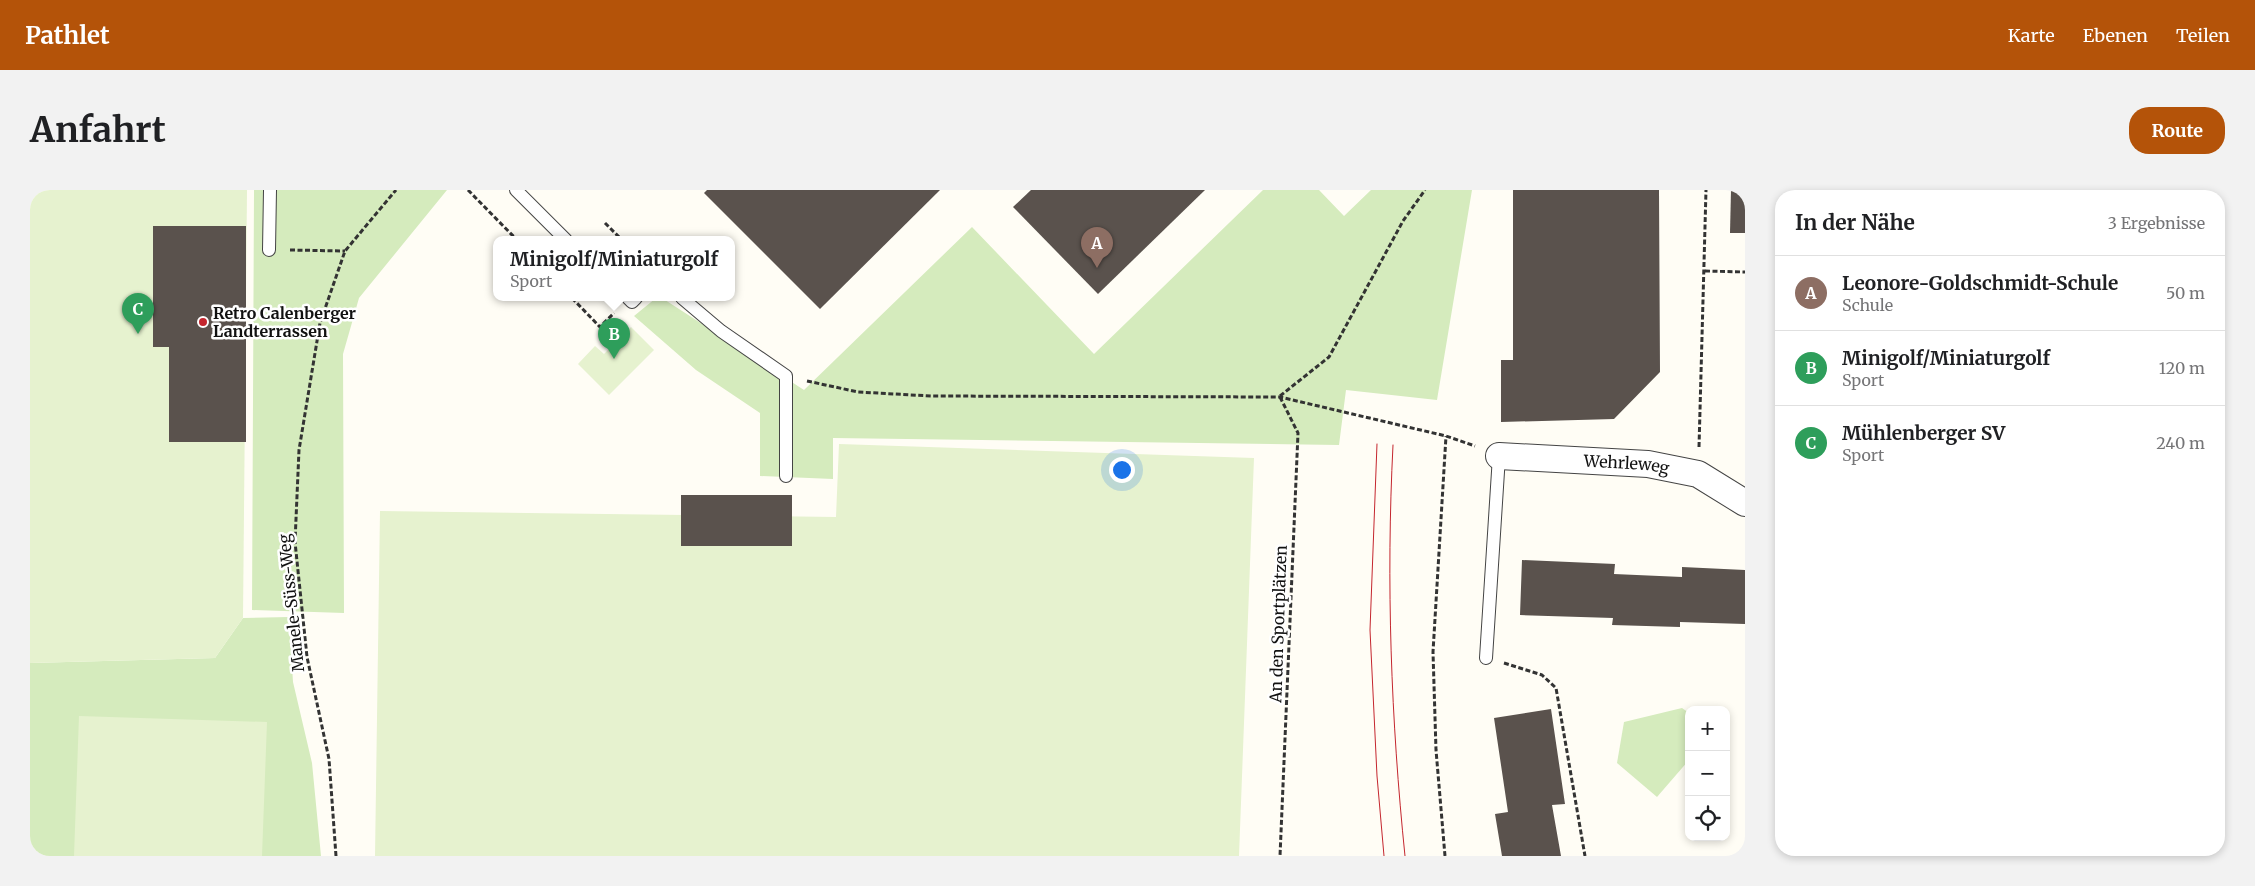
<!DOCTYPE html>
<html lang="de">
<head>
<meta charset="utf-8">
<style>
	:root { --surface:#fff; --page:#f2f2f2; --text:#202124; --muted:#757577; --line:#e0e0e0; --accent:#b45309 }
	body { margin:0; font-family:Merriweather,serif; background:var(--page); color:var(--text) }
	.controls { position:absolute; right:15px; bottom:15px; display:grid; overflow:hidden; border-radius:10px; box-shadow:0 2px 8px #0003 }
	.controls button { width:45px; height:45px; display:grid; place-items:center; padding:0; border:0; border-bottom:1px solid var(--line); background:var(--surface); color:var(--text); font:25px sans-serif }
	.you { position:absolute; left:1091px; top:279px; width:18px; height:18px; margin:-12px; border:4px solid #fff; border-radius:50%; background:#1a73e8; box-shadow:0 0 0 8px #1a73e833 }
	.badge { display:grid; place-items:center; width:32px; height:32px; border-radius:50%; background:var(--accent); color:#fff; font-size:16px; font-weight:700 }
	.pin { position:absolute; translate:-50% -41px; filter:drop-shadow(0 1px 2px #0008) }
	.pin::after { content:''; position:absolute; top:26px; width:18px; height:15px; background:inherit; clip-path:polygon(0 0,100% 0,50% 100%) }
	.popup { position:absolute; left:463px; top:46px; width:242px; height:65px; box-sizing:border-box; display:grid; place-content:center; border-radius:10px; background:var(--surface); filter:drop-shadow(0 1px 4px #0005); font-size:16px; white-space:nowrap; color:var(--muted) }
	.popup b { font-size:19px; color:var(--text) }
	.popup::after { content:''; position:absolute; left:50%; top:100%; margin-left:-10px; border:10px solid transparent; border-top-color:var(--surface) }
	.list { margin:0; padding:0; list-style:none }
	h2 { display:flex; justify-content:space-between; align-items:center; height:65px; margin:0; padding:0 20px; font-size:21px }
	h2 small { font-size:16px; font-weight:400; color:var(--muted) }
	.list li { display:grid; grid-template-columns:32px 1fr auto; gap:15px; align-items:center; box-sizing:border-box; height:75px; padding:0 20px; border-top:1px solid var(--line) }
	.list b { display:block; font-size:19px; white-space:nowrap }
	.list p { margin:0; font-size:16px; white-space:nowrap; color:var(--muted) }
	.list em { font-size:16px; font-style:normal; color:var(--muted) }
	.icon { flex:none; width:28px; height:28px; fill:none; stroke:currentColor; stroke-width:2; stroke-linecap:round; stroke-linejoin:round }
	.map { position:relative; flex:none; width:1715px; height:666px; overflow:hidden; border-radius:20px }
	header { display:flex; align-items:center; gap:30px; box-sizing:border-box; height:70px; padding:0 25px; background:var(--accent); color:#fff }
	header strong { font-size:24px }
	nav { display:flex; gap:28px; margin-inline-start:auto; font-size:18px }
	.intro { display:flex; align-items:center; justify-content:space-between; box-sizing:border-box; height:120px; padding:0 30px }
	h1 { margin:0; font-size:35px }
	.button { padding:12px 22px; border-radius:20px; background:var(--accent); color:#fff; font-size:18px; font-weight:700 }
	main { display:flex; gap:30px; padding:0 30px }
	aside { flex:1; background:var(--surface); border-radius:20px; box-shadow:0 2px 8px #0003 }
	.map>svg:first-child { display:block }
	.green { fill:#d5ebbd }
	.pitch { fill:#e6f2cf }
	.building { fill:#5a524d }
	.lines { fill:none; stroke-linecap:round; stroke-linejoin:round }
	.service-casing { stroke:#444; stroke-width:14 }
	.minor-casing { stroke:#444; stroke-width:28 }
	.path { stroke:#333; stroke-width:3; stroke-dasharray:5 2.5; stroke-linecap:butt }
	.service { stroke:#fff; stroke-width:12 }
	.minor { stroke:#fff; stroke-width:26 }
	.tram { stroke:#c4262e; stroke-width:1 }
	.poi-dot { fill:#c4262e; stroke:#fff; stroke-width:2 }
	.labels { text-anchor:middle; stroke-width:5; stroke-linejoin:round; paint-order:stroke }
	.poi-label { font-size:16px; font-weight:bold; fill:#111; stroke:#fff; text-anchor:start }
	.street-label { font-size:16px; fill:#111; stroke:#fff }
</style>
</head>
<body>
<header>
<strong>Pathlet</strong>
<nav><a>Karte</a><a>Ebenen</a><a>Teilen</a></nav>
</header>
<div class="intro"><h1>Anfahrt</h1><a class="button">Route</a></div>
<main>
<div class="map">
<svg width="1715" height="666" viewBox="0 0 1715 666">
	<rect width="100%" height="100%" fill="#fffdf5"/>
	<!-- green -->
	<g class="green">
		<path d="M224 0H417L329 108 313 164 314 423 222 420Z"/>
		<path d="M1233 0H1289L1314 26 1341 0H1442L1407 210 1316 200 1309 255 803 248V289L730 286V223L666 180 604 126 626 108H632L774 200 942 37 1064 164Z"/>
		<path d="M259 427 263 492 282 573 291 666H0V473L185 468 213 428Z"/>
		<path d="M1652 518 1659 523V570L1627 607 1587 573 1594 532Z"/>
	</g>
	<!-- pitch -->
	<g class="pitch">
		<path d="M0 0H217L213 428 185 468 0 473Z"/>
		<path d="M601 137 624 160 579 205 548 174 565 156 574 164Z"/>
		<path d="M809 254 1224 268 1209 666H345L350 321 806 327Z"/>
		<path d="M49 526 237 532 232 666H44Z"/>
	</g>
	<!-- building -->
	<g class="building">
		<path d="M677 0H910L790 119 674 3Z"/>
		<path d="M1001 0H1175L1068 104 983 17Z"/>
		<path d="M1483 0H1629L1630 182 1584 229 1471 232V170H1483Z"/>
		<path d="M1701 0H1715V43H1700Z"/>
		<path d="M123 36H216V252H139V157H123Z"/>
		<rect x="651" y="305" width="111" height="51"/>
		<path d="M1492 370 1585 374 1584 384 1652 387V377L1715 380V434L1650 432V437L1582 435 1583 428 1490 425Z"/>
		<path d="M1521 519 1535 614 1522 615 1531 666H1472L1465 624 1478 622 1464 528Z"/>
	</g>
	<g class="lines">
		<!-- service casing -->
		<g class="service-casing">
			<g id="service">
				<path d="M486 0 536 50"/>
				<path d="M239 60 240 0"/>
				<path d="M598 108 602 112 606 108"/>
				<path d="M652 108 691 141 756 186V286"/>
				<path d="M1456 468 1469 266"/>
			</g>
		</g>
		<!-- minor casing -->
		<g class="minor-casing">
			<g id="minor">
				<path id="s1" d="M1469 266 1618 274 1668 284 1715 313"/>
			</g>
		</g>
		<!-- path -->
		<g class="path">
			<path d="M438 0 487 50"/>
			<path d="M575 33 592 50"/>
			<path d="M260 60 315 61"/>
			<path d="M1675 81 1715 82"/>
			<path d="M542 108 570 137 584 123"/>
			<path d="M777 191 828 202 901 206 1250 207 1416 246 1445 256"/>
			<path d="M1250 206 1299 167 1373 31 1395 0"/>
			<path d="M1250 207 1268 243 1250 666"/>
			<path d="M1669 257 1676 0"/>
			<path d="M1474 473 1512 485 1526 498 1555 666"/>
			<path d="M306 666 299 569 277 467 265 352 269 260 290 133 315 61 366 0"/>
			<path d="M1415 666 1406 560 1403 462 1416 246"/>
		</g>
		<!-- service -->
		<use href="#service" class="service"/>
		<!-- minor -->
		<use href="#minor" class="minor"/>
		<!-- tram -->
		<g class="tram">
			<path d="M1347 254 1340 440 1347 586 1354 666"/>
			<path d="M1363 255C1356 392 1361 530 1375 666"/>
		</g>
	</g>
	<!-- markers -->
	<circle class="poi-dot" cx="173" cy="132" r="5"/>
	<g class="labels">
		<!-- poi labels -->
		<g class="poi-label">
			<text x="183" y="129">Retro Calenberger<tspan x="183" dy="18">Landterrassen</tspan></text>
		</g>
		<!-- street labels -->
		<g class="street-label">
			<text dy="6" stroke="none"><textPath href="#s1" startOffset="128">Wehrleweg</textPath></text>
			<text transform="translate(261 413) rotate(-96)" y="6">Manele-Süss-Weg</text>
			<text transform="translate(1248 434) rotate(-88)" y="6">An den Sportplätzen</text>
		</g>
	</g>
</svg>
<div class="controls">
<button>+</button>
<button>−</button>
<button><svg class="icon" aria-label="locate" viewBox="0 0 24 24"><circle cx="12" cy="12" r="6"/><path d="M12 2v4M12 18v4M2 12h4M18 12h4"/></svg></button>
</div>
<div class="you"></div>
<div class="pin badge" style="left:1067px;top:78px;background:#8d6e63">A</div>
<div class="pin badge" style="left:584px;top:169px;background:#2e9e5b">B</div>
<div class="popup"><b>Minigolf/Miniaturgolf</b>Sport</div>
<div class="pin badge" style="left:108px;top:144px;background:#2e9e5b">C</div>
</div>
<aside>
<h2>In der Nähe<small>3 Ergebnisse</small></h2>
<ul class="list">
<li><span class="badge" style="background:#8d6e63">A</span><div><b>Leonore-Goldschmidt-Schule</b><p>Schule</p></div><em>50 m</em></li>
<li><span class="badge" style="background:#2e9e5b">B</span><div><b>Minigolf/Miniaturgolf</b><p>Sport</p></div><em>120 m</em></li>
<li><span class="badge" style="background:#2e9e5b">C</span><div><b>Mühlenberger SV</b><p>Sport</p></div><em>240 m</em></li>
</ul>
</aside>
</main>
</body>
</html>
